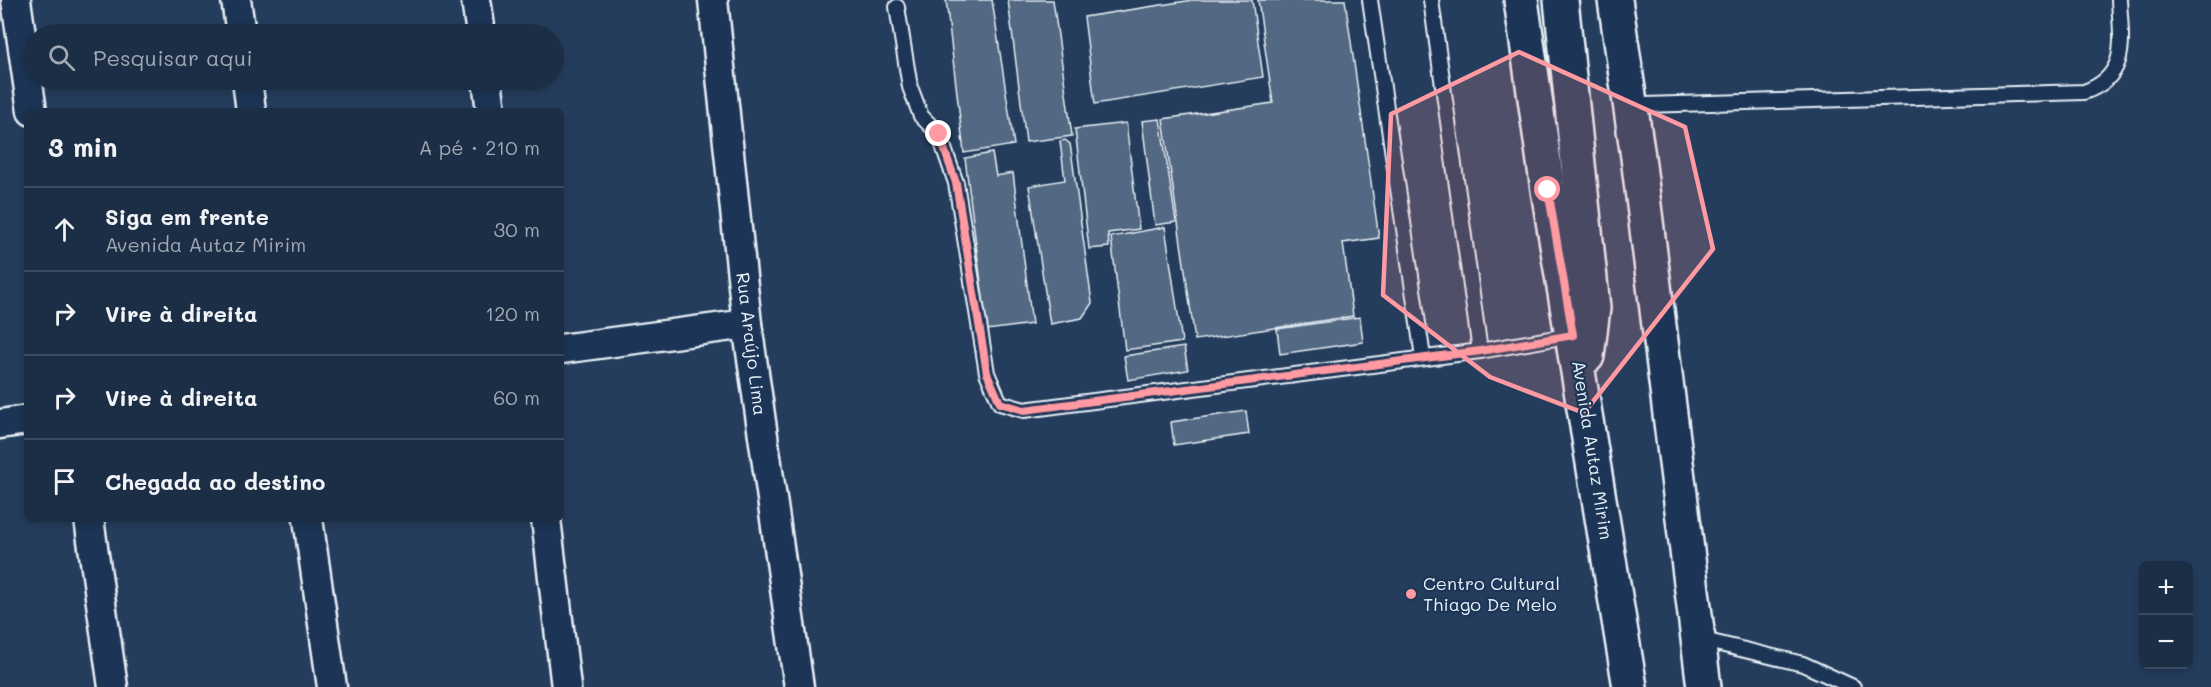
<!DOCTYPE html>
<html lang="pt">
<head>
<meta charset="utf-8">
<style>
	:root { --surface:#1c2e46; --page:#25364d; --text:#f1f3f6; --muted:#a0a8b3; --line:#3a4a5f }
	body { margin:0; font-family:Mali,sans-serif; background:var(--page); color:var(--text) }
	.controls { position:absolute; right:18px; bottom:18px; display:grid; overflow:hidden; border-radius:9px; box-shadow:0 3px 9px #0003 }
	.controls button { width:54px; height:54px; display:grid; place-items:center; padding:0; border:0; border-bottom:2px solid var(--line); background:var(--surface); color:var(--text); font:30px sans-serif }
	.stop { position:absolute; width:18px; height:18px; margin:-14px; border:4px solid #ff9aa2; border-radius:50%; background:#fff }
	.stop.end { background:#ff9aa2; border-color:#fff; box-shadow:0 2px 6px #0008 }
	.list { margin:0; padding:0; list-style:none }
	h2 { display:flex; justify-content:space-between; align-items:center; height:78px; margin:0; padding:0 24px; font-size:26px }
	h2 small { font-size:20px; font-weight:400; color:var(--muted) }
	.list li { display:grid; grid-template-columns:39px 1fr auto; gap:18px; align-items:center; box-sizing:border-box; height:84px; padding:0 24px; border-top:2px solid var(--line) }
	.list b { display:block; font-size:22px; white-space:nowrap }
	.list p { margin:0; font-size:20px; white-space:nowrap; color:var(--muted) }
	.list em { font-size:20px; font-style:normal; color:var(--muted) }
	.icon { flex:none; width:33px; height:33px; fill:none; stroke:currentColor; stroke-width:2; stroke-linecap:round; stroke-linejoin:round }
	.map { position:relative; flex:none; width:2211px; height:687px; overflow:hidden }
	.search { position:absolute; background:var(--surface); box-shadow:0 3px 9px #0003; left:24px; top:24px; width:540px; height:66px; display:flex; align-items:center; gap:15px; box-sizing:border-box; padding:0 21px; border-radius:33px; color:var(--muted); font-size:22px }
	.panel { position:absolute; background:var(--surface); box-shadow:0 3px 9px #0003; left:24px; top:108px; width:540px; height:414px; border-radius:9px }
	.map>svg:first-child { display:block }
	.building { fill:#536782; stroke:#e8f1f8; stroke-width:1.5 }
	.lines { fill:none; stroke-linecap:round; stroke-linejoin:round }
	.lane-casing { stroke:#e8f1f8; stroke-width:18 }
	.street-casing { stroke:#e8f1f8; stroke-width:33 }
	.primary-casing { stroke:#e8f1f8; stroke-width:38 }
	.lane { stroke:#1d3557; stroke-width:14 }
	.street { stroke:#1d3557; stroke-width:28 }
	.primary { stroke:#1d3557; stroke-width:33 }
	.route { stroke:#ff9aa2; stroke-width:8 }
	.marked { fill:#ff9aa2; fill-opacity:0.2; stroke:#ff9aa2; stroke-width:4.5; stroke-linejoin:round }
	.poi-dot { fill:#ff9aa2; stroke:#1d3557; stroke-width:2 }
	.labels { text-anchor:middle; stroke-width:4.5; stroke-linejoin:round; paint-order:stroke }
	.street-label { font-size:18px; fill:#e8f1f8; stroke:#1d3557 }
	.poi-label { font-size:18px; fill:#e8f1f8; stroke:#1d3557; text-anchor:start }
</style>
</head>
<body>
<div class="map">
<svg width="2211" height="687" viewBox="0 0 2211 687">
	<rect width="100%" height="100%" fill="#253d5d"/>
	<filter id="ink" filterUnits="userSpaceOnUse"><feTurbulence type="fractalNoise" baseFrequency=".0167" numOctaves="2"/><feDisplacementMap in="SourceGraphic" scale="12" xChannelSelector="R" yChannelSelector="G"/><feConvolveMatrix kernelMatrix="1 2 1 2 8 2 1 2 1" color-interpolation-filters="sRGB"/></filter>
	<g filter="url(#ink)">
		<!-- building -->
		<g class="building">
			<path d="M946 0H992L1014 145 964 153Z"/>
			<path d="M1008 0H1053L1072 136 1026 142Z"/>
			<path d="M1193 0H1252L1263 77 1095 104 1084 17Z"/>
			<path d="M1258 0H1345L1379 238 1343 243 1353 316 1195 340 1163 119 1273 103Z"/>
			<path d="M1160 119 1176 222 1155 225 1142 121Z"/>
			<path d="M1126 123 1139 229 1108 233 1109 247 1089 249 1075 129Z"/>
			<path d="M1065 140 1070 144 1071 150 1092 303 1082 318 1050 324 1029 186 1065 180 1060 141Z"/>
			<path d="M992 153 996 176 1013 173 1032 324 987 330 965 158Z"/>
			<path d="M1165 227 1182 342 1125 350 1111 237Z"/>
			<path d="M1360 317 1363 342 1280 354 1277 329Z"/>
			<path d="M1184 347 1188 370 1128 380 1124 356Z"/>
			<path d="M1246 411 1249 434 1174 445 1171 422Z"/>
		</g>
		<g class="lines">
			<!-- lane casing -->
			<g class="lane-casing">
				<g id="lane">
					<path d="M1370 0 1423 357"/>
					<path d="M1431 0 1480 351"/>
					<path d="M897 7 910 87 921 116 939 134 956 183 987 373 1000 403 1024 410 1480 351 1573 335"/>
					<path d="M1644 105 2084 92C2130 76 2121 40 2119 0"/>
					<path d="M1699 639 1803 664 1853 687"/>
				</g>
			</g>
			<!-- street casing -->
			<g class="street-casing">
				<g id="street">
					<path d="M16 0 32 111"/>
					<path d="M236 0 241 34"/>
					<path d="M476 0 481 34"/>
					<path d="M713 0 747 324 799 687"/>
					<path d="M247 80 251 111"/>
					<path d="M487 80 491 111"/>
					<path d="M561 349 747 324"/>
					<path d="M0 424 27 420"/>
					<path d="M89 519 113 687"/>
					<path d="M308 519 332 687"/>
					<path d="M546 519 566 687"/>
				</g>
			</g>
			<!-- primary casing -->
			<g class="primary-casing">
				<g id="primary">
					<path d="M1521 0 1548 190 1630 687"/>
					<path d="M1561 0 1593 308 1587 356"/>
					<path d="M1615 0 1638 157 1704 687"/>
				</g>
			</g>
			<!-- lane -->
			<use href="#lane" class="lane"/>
			<!-- street -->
			<use href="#street" class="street"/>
			<!-- primary -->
			<use href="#primary" class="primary"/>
		</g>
	</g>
	<g class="lines" filter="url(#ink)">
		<!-- route -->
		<path class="route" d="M939 134 956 183 987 373 1000 403 1024 410 1480 351 1573 335 1548 190"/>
	</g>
	<!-- marked area -->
	<path class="marked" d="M1519 52 1685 127 1713 249 1584 413 1490 377 1383 295 1391 114Z"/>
	<!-- markers -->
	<circle class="poi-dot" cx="1411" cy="594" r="6"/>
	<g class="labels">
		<!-- street labels -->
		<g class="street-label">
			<text transform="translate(751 344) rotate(83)" y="6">Rua Araújo Lima</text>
			<text transform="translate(1592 450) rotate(81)" y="6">Avenida Autaz Mirim</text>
		</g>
		<!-- poi labels -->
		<g class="poi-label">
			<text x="1423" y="590">Centro Cultural<tspan x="1423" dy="21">Thiago De Melo</tspan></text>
		</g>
	</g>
</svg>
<div class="controls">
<button>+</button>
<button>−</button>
</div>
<div class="stop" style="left:1548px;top:190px"></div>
<div class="stop end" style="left:939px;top:134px"></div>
<div class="search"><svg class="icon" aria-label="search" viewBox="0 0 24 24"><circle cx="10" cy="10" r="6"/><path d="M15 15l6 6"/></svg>Pesquisar aqui</div>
<section class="panel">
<h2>3 min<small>A pé · 210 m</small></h2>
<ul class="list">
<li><svg class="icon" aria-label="ahead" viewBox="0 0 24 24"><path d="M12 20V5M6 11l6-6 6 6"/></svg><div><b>Siga em frente</b><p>Avenida Autaz Mirim</p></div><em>30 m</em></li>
<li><svg class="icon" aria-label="right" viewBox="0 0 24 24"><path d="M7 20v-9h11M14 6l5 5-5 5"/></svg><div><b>Vire à direita</b></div><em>120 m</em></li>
<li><svg class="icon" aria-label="right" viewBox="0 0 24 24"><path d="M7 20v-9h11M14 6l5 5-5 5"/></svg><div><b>Vire à direita</b></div><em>60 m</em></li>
<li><svg class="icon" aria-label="arrive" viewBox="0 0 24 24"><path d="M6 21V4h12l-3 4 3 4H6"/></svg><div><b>Chegada ao destino</b></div></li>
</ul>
</section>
</div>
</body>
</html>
